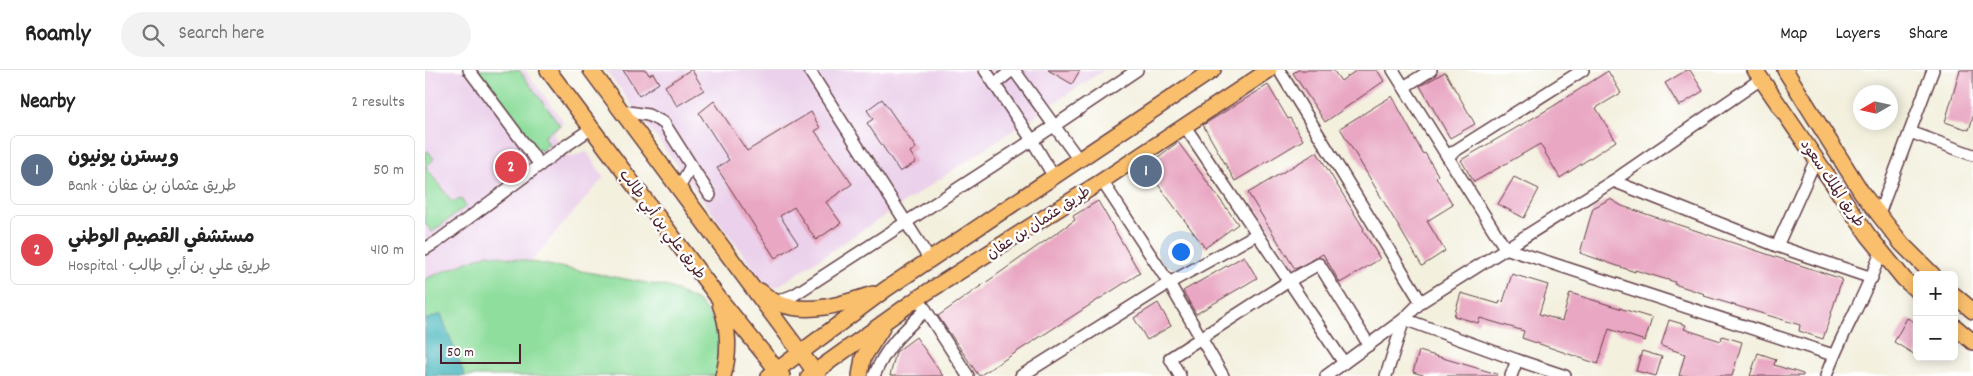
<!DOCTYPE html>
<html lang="en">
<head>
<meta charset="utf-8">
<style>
	:root { --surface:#fff; --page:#f2f2f2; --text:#222; --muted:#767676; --line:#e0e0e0; --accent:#b45309 }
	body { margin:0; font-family:Dekko,"Playpen Sans Arabic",sans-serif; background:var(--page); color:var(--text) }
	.controls { position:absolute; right:15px; bottom:15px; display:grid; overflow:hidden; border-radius:8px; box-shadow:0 2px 12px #0003 }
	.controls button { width:45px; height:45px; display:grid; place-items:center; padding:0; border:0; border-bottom:1px solid var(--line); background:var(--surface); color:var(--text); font:25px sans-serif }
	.compass { position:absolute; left:1428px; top:15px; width:45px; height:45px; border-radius:50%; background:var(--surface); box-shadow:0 2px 12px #0003; rotate:261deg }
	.scale { position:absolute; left:15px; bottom:12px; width:81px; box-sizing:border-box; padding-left:5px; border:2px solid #4a1f2b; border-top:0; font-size:14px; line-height:18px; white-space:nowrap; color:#4a1f2b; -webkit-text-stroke:4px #fff; paint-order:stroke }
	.you { position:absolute; left:755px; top:181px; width:18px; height:18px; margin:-12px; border:4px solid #fff; border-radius:50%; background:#1a73e8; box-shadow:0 0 0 8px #1a73e833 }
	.badge { display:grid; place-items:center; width:32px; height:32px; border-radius:50%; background:var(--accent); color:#fff; font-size:16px; font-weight:700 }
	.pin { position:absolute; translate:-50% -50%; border:2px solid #fff; box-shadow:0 1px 5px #0006 }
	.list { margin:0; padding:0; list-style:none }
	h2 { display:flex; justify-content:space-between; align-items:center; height:65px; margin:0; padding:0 20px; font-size:21px }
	h2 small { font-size:16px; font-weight:400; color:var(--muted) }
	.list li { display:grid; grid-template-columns:32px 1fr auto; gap:15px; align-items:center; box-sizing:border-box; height:70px; margin:0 10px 10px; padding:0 10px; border:1px solid var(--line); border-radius:8px }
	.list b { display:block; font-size:19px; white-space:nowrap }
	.list p { margin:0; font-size:16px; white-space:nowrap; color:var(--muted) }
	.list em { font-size:16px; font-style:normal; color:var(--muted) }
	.icon { flex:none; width:28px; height:28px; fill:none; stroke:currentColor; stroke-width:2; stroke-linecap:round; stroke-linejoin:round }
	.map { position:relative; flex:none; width:1548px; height:306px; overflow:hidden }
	header { display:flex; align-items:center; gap:30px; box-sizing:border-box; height:70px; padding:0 25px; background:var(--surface); border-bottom:1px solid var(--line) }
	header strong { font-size:24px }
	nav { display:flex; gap:28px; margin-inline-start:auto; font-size:18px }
	.search { width:350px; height:45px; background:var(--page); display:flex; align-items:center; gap:12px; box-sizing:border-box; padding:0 18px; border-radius:28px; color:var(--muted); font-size:19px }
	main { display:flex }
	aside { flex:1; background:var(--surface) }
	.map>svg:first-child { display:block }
	.built { fill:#ebd1eb }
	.green { fill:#8fde9d; stroke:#6c7e64 }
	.water { fill:#45b5bc; stroke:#486a74 }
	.building { fill:#e9a7c3 }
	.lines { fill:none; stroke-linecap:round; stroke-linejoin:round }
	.minor-casing { stroke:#633e46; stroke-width:14 }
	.major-casing { stroke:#633e46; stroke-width:18 }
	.minor { stroke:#fff; stroke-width:11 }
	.major { stroke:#f9bf6d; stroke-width:15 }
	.labels { text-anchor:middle; stroke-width:5; stroke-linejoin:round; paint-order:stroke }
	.street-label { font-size:15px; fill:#4a1f2b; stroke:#fff }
</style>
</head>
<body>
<header>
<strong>Roamly</strong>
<div class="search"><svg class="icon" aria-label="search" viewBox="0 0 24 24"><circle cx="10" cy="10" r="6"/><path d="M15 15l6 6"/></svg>Search here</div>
<nav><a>Map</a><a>Layers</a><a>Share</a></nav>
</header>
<main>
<aside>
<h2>Nearby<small>2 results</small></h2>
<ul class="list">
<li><span class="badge" style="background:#5c6f8a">1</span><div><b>ويسترن يونيون</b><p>Bank · طريق عثمان بن عفان</p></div><em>50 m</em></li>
<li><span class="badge" style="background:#e0444e">2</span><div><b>مستشفي القصيم الوطني</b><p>Hospital · طريق علي بن أبي طالب</p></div><em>410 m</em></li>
</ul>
</aside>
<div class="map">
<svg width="1548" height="306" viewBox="0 0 1548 306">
	<rect width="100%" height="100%" fill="#fff"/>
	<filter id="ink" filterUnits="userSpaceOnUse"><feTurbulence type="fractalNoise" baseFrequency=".02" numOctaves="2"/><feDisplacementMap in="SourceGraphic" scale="10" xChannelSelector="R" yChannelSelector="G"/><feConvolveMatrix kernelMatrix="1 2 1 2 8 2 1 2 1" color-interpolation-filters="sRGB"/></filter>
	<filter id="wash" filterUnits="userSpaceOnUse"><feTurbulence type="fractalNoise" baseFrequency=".0096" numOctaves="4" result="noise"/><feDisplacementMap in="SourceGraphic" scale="20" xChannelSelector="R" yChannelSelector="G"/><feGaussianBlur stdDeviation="1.12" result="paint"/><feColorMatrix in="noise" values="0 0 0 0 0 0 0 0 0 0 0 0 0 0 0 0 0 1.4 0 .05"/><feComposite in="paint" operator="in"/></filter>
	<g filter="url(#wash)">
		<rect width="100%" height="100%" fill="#f3f0de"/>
		<!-- built -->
		<g class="built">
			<path d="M0 0H100L139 52 128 64 143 87 162 82 179 107 103 195 0 211Z"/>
			<path d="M181 0H679L352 217 342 216Z"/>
		</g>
		<!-- green -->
		<g class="green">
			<path d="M50 0H94L135 55 119 66 124 74 116 81 104 74Z"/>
			<path d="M3 81 9 89 1 97 27 132 36 129 41 136 7 162 0 153V83Z"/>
			<path d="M63 184 244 217 274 232 293 257 296 281 292 306H0V209Z"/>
		</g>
		<!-- water -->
		<path class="water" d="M16 244 40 306H0V250Z"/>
		<g id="blocks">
			<!-- building -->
			<g class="building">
				<path d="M198 0H221L224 5 228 3 234 13 214 26Z"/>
				<path d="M265 0H267L279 20 252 36 240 16Z"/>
				<path d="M623 0H655L647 14Z"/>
				<path d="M873 0H908L916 11 932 0H952L959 11 900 52 868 3Z"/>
				<path d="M1262 0H1265L1278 21 1254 36 1240 13Z"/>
				<path d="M1535 0H1548V47L1544 60 1520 52Z"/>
				<path d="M1183 1 1196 23 1171 38 1191 71 1135 108 1115 74 1049 112 1036 90 1127 37Z"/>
				<path d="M1020 2 1050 54 1025 68 995 16Z"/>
				<path d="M843 15 863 49 865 48 878 70 810 111 778 55Z"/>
				<path d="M967 26 998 84 1000 83 1013 105 1011 107 1028 135 1002 151 1020 181 997 196 915 58Z"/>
				<path d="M457 29 491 78 485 82 491 92 475 102 442 53 448 49 442 40Z"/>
				<path d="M289 31 322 81 386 42 395 58 390 61 427 114 401 132 416 153 391 170 369 137 355 146 373 173 350 188 292 98 304 90 274 43Z"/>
				<path d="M753 72 813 154 780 178 720 97Z"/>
				<path d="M892 82 939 159 938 160 955 189 915 213 898 184 870 199 823 123Z"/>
				<path d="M1089 107 1114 119 1099 148 1073 134Z"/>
				<path d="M1185 129 1197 136 1417 209 1398 269 1374 261 1375 255 1279 226 1280 224 1249 214 1250 212 1210 200V202L1155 183 1168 138Z"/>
				<path d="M673 131 715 203 554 306 513 246 650 150 648 146Z"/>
				<path d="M819 186 832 208 771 244 758 221Z"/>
				<path d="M1087 204 1123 215 1114 244 1137 251 1145 223 1227 248 1220 271 1184 259 1173 294 1097 268 1099 261 1055 248 1053 253 1029 246 1036 223 1074 234 1075 231 1078 232Z"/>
				<path d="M733 233 746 256 722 270 709 248Z"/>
				<path d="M1482 248 1492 253V286L1469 272Z"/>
				<path d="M1244 250 1261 255 1259 259 1296 271 1297 266 1317 272 1307 306H1254L1260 284 1236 276Z"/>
				<path d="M491 267 518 306H465L471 282Z"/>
				<path d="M994 281 1072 304 1071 306H1001L988 302Z"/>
				<path d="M1217 281 1237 287 1231 306 1211 301Z"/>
				<path d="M1333 283 1351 289 1349 295 1378 304V306H1325Z"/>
			</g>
		</g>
	</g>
	<g filter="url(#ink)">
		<use href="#blocks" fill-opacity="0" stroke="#633e46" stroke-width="1"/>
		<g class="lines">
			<!-- minor casing -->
			<g class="minor-casing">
				<g id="minor">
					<path d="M44 0 115 95"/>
					<path d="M384 0 505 190"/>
					<path d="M560 0 607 70 629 107"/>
					<path d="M589 0 654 90"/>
					<path d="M854 0 996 232"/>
					<path d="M968 0 1080 178 1408 285"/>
					<path d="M570 14 587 0"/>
					<path d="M979 17 1006 0"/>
					<path d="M197 41 223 45 239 53 285 125"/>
					<path d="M759 55 919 293"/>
					<path d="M1485 62 1548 85"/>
					<path d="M1022 86 1158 0"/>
					<path d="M677 111 744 213 798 306"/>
					<path d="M1188 111 1352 176 1447 208"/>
					<path d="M254 118 266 96"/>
					<path d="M1454 144 1508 0"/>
					<path d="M1352 176 1391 89"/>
					<path d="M0 179 13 171 136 79 167 58"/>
					<path d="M493 228 543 306"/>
					<path d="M351 232 369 225 629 56 712 0"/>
					<path d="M449 306C460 278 479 260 501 240"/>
					<path d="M596 306 744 213 832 164"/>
					<path d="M755 306 745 288 864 211 894 194 944 275"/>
					<path d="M901 306 979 249 996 232 1188 111 1336 9"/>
					<path d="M961 306 979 249 1092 290 1140 306"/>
					<path d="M1086 306 1092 290"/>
					<path d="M1401 306C1416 263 1442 225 1456 181"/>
				</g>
			</g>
			<!-- major casing -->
			<g class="major-casing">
				<g id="major">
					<path d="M123 0 292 226 357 306"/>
					<path d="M166 0 393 306"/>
					<path d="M1330 0 1443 165 1479 209 1492 221"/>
					<path d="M1360 0 1437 123 1477 174 1508 205"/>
					<path d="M335 221C341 226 348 232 355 234 386 245 417 234 448 224"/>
					<path d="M1529 225 1548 241"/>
					<path d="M295 234C304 256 305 284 298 306"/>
					<path d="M1529 256 1548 272"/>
					<path d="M344 306 461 219 788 0"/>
					<path d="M384 306 493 228 677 111 844 0"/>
					<path d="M435 306 438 288 457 258"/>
				</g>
			</g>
			<!-- minor -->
			<use href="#minor" class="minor"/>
			<!-- major -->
			<use href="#major" class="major"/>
		</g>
	</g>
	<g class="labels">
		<!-- street labels -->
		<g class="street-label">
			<text transform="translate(1408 113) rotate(56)" y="5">طريق الملك سعود</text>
			<text transform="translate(613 152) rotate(-33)" y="5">طريق عثمان بن عفان</text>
			<text transform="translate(238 154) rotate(53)" y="5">طريق علي بن أبي طالب</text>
		</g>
	</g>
</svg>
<div class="controls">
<button>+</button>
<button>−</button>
</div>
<svg class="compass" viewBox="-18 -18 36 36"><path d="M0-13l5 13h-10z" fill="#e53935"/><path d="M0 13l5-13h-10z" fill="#767676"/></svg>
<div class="scale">50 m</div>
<div class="you"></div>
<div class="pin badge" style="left:721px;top:101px;background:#5c6f8a">1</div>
<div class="pin badge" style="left:86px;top:97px;background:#e0444e">2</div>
</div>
</main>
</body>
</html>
